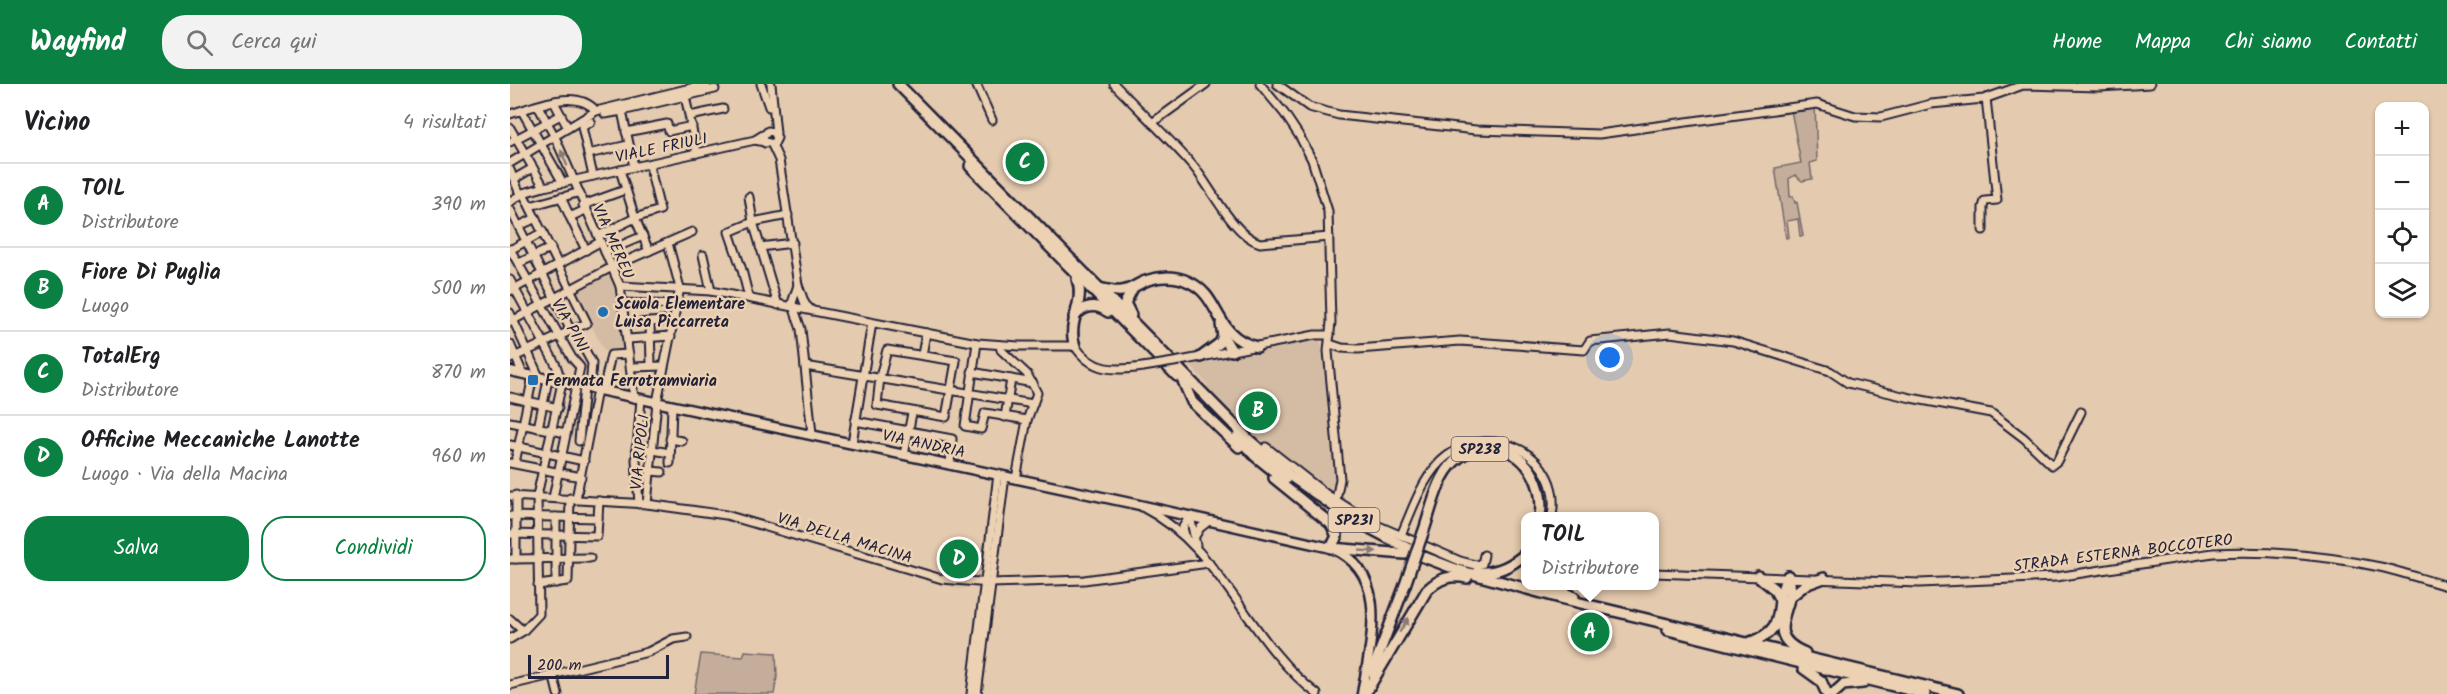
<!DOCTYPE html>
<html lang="it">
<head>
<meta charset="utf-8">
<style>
	:root { --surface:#fff; --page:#f2f2f2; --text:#202124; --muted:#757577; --line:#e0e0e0; --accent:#0b8043 }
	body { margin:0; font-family:Kalam,sans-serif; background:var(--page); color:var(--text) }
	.controls { position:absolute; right:18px; top:18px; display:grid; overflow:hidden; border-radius:12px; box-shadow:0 2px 4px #0004 }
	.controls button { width:54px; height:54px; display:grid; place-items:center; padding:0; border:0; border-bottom:2px solid var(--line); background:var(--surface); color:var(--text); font:30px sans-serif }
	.scale { position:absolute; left:18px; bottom:15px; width:141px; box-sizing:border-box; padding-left:6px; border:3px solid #22223b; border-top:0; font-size:16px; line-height:21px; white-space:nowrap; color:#22223b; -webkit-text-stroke:4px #ecd1b3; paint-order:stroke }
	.you { position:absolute; left:1100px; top:274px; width:21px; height:21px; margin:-15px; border:4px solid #fff; border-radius:50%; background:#1a73e8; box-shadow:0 0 0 9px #1a73e833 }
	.badge { display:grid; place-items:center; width:39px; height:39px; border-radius:50%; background:var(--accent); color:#fff; font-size:20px; font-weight:700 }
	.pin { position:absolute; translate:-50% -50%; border:3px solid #fff; box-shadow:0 2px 6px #0006 }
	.popup { position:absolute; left:1011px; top:428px; width:138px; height:78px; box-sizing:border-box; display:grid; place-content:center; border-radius:12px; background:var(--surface); filter:drop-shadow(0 2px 4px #0005); font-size:20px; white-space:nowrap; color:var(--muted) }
	.popup b { font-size:22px; color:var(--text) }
	.popup::after { content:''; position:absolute; left:50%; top:100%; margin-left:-12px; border:12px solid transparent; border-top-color:var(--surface) }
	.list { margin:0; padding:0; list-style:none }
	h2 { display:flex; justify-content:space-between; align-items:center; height:78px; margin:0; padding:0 24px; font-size:26px }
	h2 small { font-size:20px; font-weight:400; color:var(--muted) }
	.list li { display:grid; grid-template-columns:39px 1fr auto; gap:18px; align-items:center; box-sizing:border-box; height:84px; padding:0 24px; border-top:2px solid var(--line) }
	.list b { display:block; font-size:22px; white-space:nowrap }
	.list p { margin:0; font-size:20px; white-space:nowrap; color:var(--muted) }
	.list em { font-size:20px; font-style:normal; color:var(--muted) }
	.actions { display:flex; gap:12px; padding:18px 24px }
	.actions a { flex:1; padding:14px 0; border:2px solid var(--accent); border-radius:24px; text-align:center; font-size:21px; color:var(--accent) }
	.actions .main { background:var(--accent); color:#fff }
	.icon { flex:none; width:33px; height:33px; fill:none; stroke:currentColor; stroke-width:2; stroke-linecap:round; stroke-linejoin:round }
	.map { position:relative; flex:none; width:1937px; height:610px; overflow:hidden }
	header { display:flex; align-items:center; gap:36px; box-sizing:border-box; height:84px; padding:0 30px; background:var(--accent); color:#fff }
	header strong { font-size:28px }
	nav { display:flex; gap:33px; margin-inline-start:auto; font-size:21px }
	.search { width:420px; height:54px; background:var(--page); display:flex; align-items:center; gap:15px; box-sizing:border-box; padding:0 21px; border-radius:24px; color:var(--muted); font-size:22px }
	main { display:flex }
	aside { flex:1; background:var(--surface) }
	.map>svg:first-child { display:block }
	.built { fill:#d4bca4 }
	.green { fill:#c4ae9b; stroke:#73686b; stroke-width:1.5 }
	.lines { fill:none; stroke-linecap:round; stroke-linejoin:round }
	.minor-casing { stroke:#22223b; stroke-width:11 }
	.major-casing { stroke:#22223b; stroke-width:13 }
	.highway-casing { stroke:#22223b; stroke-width:14 }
	.minor { stroke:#ecd1b3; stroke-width:7 }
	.major { stroke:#ecd1b3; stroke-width:8 }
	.highway { stroke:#ecd1b3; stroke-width:9 }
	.minor-bridge-casing { stroke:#22223b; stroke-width:11; stroke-linecap:butt }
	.highway-bridge-casing { stroke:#22223b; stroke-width:14; stroke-linecap:butt }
	.minor-bridge { stroke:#ecd1b3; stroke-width:7 }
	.highway-bridge { stroke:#ecd1b3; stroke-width:9 }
	.oneway { fill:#877a77 }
	.poi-dot { fill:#1f6fb2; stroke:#ecd1b3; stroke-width:2 }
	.labels { text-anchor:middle; stroke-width:5; stroke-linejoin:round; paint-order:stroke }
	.shield { fill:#ecd1b3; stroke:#5f565f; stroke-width:1.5 }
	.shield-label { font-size:15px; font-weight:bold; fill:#22223b }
	.street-label { font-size:16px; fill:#22223b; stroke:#ecd1b3 }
	.poi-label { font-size:16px; font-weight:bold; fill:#22223b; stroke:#ecd1b3; text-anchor:start }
</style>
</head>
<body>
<header>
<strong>Wayfind</strong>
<div class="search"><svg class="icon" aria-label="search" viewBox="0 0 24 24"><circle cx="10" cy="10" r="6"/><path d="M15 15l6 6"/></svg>Cerca qui</div>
<nav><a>Home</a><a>Mappa</a><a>Chi siamo</a><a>Contatti</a></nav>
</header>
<main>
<aside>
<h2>Vicino<small>4 risultati</small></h2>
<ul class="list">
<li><span class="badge">A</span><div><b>TOIL</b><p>Distributore</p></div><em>390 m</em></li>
<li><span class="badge">B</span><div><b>Fiore Di Puglia</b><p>Luogo</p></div><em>500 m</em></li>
<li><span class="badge">C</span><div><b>TotalErg</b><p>Distributore</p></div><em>870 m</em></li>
<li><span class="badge">D</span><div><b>Officine Meccaniche Lanotte</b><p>Luogo · Via della Macina</p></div><em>960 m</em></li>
</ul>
<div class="actions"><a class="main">Salva</a><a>Condividi</a></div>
</aside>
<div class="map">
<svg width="1937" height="610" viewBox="0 0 1937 610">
	<rect width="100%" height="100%" fill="#e4caae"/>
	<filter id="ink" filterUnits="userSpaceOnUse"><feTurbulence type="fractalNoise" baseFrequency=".0167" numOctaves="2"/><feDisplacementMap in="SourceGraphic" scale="12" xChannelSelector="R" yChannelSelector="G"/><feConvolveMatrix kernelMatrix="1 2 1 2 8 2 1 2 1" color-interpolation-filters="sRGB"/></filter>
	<g filter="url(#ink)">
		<!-- built -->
		<g class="built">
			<path d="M100 186 109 205 116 265 94 267 64 206Z"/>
			<path d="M806 255 811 258 819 316 827 401 825 406H816L791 389 790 384 757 358 752 362 694 304 698 301 678 279Z"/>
			<path d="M1060 528 1102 537 1107 561 1105 566 1098 568 1065 561 1056 546Z"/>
		</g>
		<!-- green -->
		<g class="green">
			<path d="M1305 22 1307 77 1300 79 1302 95 1292 97 1285 91 1279 95 1280 113 1283 112 1285 119 1287 118 1293 152H1290L1288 135 1277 137 1279 153 1276 154 1265 84 1291 79 1281 26 1287 24 1289 27H1295L1296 23Z"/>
			<path d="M235 567 266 569 267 593 264 610H184L191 570 233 573Z"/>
		</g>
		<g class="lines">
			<!-- minor casing -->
			<g class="minor-casing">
				<g id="minor">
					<path d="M251 0 259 23"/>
					<path d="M261 0 266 49"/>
					<path d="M466 0 482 36"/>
					<path d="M604 0C631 28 659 54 684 83 702 105 723 151 750 159L819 153"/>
					<path d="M750 0 774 29 790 53 802 76 818 127 821 238 818 267 830 395 826 416"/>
					<path d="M767 0 799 23 829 31 966 46 1089 50 1307 20 1345 32 1371 33 1421 20 1474 15 1513 1 1589 3 1640 0"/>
					<path d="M175 12 187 69"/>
					<path d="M44 18 58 44"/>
					<path d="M28 22 45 53 110 202 124 314"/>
					<path d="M12 27 53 99"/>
					<path d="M112 27 205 5"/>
					<path d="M0 30C25 23 66 3 86 27"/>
					<path d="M95 30 112 27 124 83"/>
					<path d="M180 32 213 25"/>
					<path d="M81 38 72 43 83 92"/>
					<path d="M642 39 696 0"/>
					<path d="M0 44 34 103"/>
					<path d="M116 48 157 40 159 47 182 42"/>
					<path d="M245 56 264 60 267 54 264 48 258 47 253 53 255 59"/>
					<path d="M0 58 51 31"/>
					<path d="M262 61 269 76 288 201 295 220 301 226"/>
					<path d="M78 70 118 61"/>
					<path d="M0 79 86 27 197 0"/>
					<path d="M0 86 10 110"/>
					<path d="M110 86 125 134 139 167"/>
					<path d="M4 95 23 84"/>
					<path d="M51 113 60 133"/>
					<path d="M239 113 243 138 268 221"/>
					<path d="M0 118 13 109 34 103 245 56 253 51"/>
					<path d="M73 121 115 106"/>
					<path d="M20 122 67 109"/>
					<path d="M0 125 61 247"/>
					<path d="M75 126 60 133 76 166"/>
					<path d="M9 142 26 134"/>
					<path d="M1473 146V123L1475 117 1487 116 1476 14"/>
					<path d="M88 152 125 134 150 126 139 80"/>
					<path d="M250 163 283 159"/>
					<path d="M0 165 62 274 70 283 43 414"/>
					<path d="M0 166 33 148"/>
					<path d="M95 168 133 152"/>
					<path d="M193 171 201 207"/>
					<path d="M9 179 41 164"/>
					<path d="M0 196 46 281 52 299 27 412 29 530 13 547 0 555"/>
					<path d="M288 201 282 219 291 245 302 350"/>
					<path d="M110 202 201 207 467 259 509 262H565C582 288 604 287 633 283"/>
					<path d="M0 207 90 158"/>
					<path d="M239 214 232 186 219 148 243 138 278 131"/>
					<path d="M112 219 167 221"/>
					<path d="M0 229 30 295"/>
					<path d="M0 238 102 183 182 148"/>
					<path d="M140 238 141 282"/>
					<path d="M115 240 165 236"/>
					<path d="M64 246 82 279 80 305"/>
					<path d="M118 255 161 252"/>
					<path d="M467 259 455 342 471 345 475 329 517 336"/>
					<path d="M0 260 13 290"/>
					<path d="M820 260 832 264 848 265 950 257 1074 266 1080 257 1160 249 1223 257 1320 287 1338 299 1401 314 1481 329 1514 354 1542 381 1547 377 1571 328"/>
					<path d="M490 261 491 266 517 290 527 309 517 336 506 395"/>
					<path d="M377 266 446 277 436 333 367 321 370 293Z"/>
					<path d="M412 271 416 249"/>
					<path d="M0 275 77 239 13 109"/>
					<path d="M670 277 805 251H820"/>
					<path d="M295 282 523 320"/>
					<path d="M121 283 154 282"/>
					<path d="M462 288 523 299"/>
					<path d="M93 307 101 271 119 270"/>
					<path d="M0 313 48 324"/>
					<path d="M495 333 501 295"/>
					<path d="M345 337 442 355 440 381"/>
					<path d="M0 338 56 349"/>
					<path d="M28 344 38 296"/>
					<path d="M160 355 172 357"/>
					<path d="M69 357 74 303"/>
					<path d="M342 359 362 239"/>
					<path d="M0 361 74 377"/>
					<path d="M126 363 160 369"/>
					<path d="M756 363 816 410 862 439 950 477 965 481 972 480 974 471"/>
					<path d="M394 371 402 329"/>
					<path d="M0 379 71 393"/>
					<path d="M5 379 23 292"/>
					<path d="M160 379 162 322"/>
					<path d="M140 387 152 388"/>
					<path d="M6 411V475"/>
					<path d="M0 412 137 420 216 431 432 495 480 499 574 496 699 479"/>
					<path d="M66 415 87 306"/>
					<path d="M129 420 126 376 131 315"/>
					<path d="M137 420 147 318 170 204 158 159"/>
					<path d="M632 423C713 464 737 557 807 610"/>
					<path d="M0 432 88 434"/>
					<path d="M680 432 686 461"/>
					<path d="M46 433V499"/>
					<path d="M0 450 87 452 89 417"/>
					<path d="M891 451C903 425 913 390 937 372 984 336 1053 372 1042 432"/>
					<path d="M675 452 673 443 680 432"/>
					<path d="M684 454 690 444 699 437"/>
					<path d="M0 475 80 474"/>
					<path d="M1144 489 1409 499 1546 493 1703 469C1758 466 1817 472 1870 483 1892 488 1915 496 1937 502"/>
					<path d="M28 501 58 497 60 414"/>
					<path d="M0 535 13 547"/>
					<path d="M43 590 48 610"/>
					<path d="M0 601 138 568 163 555 177 553"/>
					<path d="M461 610 488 390"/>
					<path d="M467 610 495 392"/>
				</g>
			</g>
			<!-- major casing -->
			<g class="major-casing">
				<path id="major" d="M0 287 625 420 821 464C882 489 860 560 852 610"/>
			</g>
			<!-- highway casing -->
			<g class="highway-casing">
				<g id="highway">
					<path d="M388 0 739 356 779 391 839 433 914 473 948 486 1054 515 1448 610"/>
					<path d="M460 82 667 292"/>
					<path d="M589 204C597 206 605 208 612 207 620 206 626 201 633 198 647 192 665 191 679 198 712 213 703 252 747 263"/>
					<path d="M621 231 615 219 623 204"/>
					<path d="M564 233C574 221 586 219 598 228"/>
					<path d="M711 240 713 252 722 267"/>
					<path d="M565 262C556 238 576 219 567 195"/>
					<path d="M691 273 710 259 713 252"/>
					<path d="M673 297 682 318 729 363"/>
					<path d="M727 353 745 372 775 396"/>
					<path d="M764 394 821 440 827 452 821 464 895 470"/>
					<path d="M913 449C921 427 927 393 945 377 952 370 960 367 970 365 1010 357 1036 396 1030 432"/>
					<path d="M967 488C986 490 1002 482 1016 469"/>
					<path d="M1248 492 1264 505 1270 516"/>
					<path d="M1278 492C1291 521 1247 549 1295 569"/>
					<path d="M1042 502 1064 513"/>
					<path d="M1280 513 1295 501 1314 494"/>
					<path d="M1158 546 1415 610"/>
					<path d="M1238 559C1283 544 1260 522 1278 492"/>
					<path d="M1293 584 1311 597 1317 610"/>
					<path d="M862 588 895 501"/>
					<path d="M855 610 917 506C929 495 940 490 957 494"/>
					<path d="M1323 610 1333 601 1353 599"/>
				</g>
			</g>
			<!-- minor -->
			<use href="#minor" class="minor"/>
			<!-- major -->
			<use href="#major" class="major"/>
			<!-- highway -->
			<use href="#highway" class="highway"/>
			<!-- minor-bridge casing -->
			<g class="minor-bridge-casing">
				<path id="minor-bridge" d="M633 283 670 277"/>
			</g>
			<!-- highway-bridge casing -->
			<g class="highway-bridge-casing">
				<path id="highway-bridge" d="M895 501 913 449"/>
			</g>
			<!-- minor-bridge -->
			<use href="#minor-bridge" class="minor-bridge"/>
			<!-- highway-bridge -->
			<use href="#highway-bridge" class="highway-bridge"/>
		</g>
		<!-- one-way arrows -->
		<defs><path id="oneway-solid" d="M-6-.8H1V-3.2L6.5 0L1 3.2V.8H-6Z" transform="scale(1.5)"/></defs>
		<g class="oneway">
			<use href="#oneway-solid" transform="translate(54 74) rotate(-112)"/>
			<use href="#oneway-solid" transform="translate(858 467) rotate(3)"/>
			<use href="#oneway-solid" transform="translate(894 541) rotate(-59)"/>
		</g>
	</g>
	<!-- markers -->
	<g class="poi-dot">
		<circle cx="93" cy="228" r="6"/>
		<rect x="17" y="290" width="12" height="12" rx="3"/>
	</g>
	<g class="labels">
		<!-- shield labels -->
		<g class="shield">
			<rect x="941.5" y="353" width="57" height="24" rx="4.5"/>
			<rect x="818.5" y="424" width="51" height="24" rx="4.5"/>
		</g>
		<g class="shield-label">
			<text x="970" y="370">SP238</text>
			<text x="844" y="441">SP231</text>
		</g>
		<!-- street labels -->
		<g class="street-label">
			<text transform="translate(151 63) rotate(-12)" y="6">VIALE FRIULI</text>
			<text transform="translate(104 157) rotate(66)" y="6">VIA MEREU</text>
			<text transform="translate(61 241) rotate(60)" y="6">VIA PINI</text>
			<text transform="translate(414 359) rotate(12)" y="6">VIA ANDRIA</text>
			<text transform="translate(129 368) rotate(-84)" y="6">VIA RIPOLI</text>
			<text transform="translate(335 453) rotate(17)" y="6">VIA DELLA MACINA</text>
			<text transform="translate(1613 468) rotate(-7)" y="6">STRADA ESTERNA BOCCOTERO</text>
		</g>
		<!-- poi labels -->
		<g class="poi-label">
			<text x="105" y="225">Scuola Elementare<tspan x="105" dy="18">Luisa Piccarreta</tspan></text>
			<text x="35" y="302">Fermata Ferrotramviaria</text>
		</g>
	</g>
</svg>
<div class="controls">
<button>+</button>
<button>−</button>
<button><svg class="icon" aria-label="locate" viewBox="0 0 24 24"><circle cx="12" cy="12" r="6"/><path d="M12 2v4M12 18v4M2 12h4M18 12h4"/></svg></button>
<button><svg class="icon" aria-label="layers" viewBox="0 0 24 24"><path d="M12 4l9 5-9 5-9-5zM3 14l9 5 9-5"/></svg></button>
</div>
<div class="scale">200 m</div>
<div class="you"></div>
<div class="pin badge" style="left:1080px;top:548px">A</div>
<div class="popup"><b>TOIL</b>Distributore</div>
<div class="pin badge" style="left:748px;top:327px">B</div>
<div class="pin badge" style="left:515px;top:78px">C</div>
<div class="pin badge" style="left:449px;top:475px">D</div>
</div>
</main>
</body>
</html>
